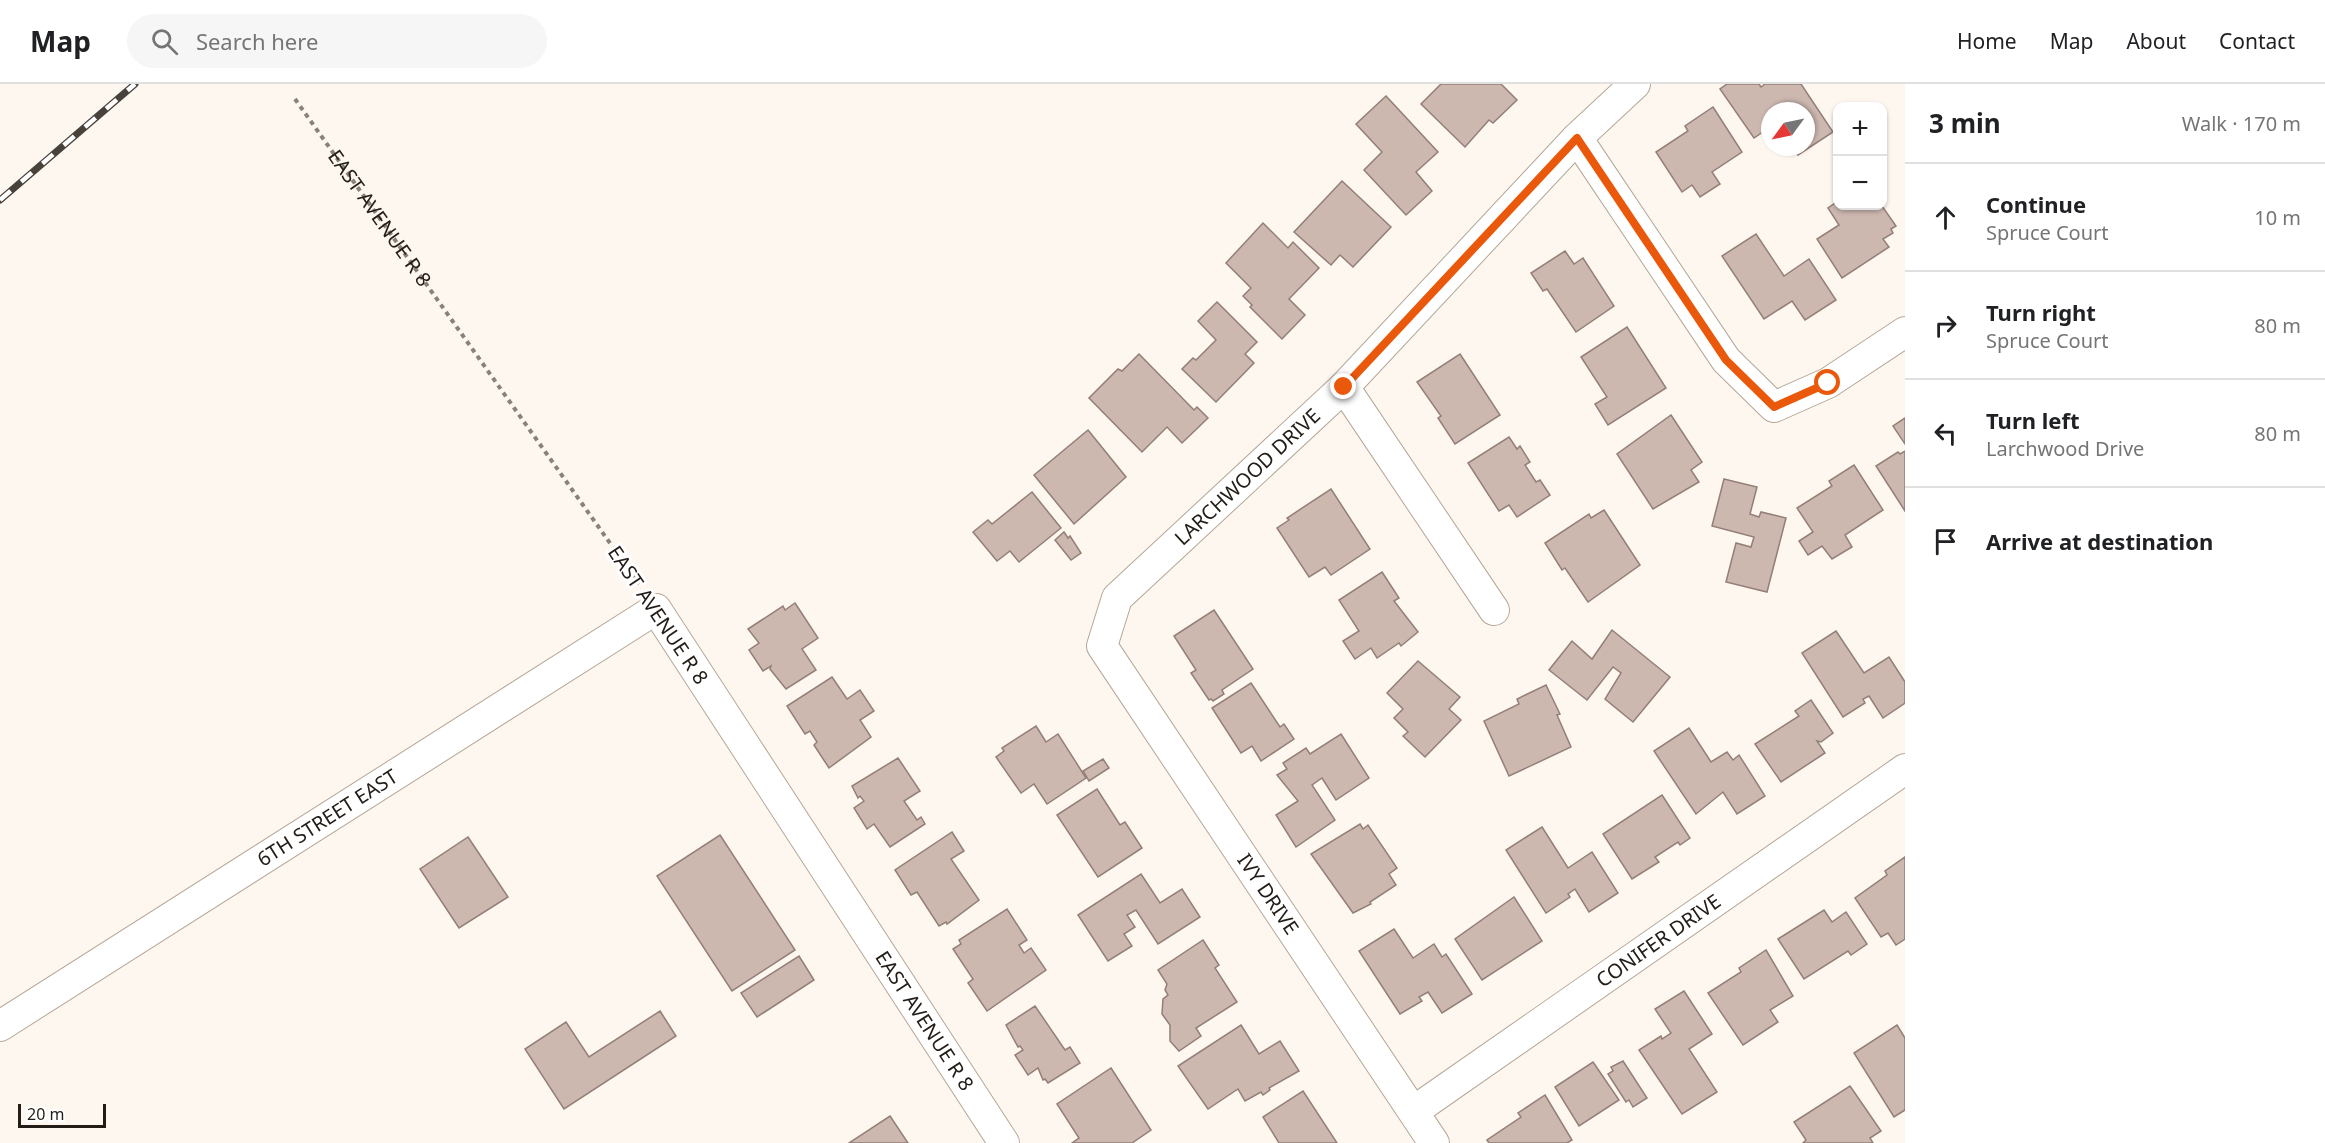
<!DOCTYPE html>
<html lang="en">
<head>
<meta charset="utf-8">
<style>
	:root { --surface:#fff; --page:#f6f6f6; --text:#202124; --muted:#757577; --line:#e0e0e0 }
	body { margin:0; font-family:"Noto Sans",sans-serif; background:var(--page); color:var(--text) }
	.controls { position:absolute; right:18px; top:18px; display:grid; overflow:hidden; border-radius:12px; box-shadow:0 2px 4px #0004 }
	.controls button { width:54px; height:54px; display:grid; place-items:center; padding:0; border:0; border-bottom:2px solid var(--line); background:var(--surface); color:var(--text); font:30px sans-serif }
	.compass { position:absolute; left:1761px; top:18px; width:54px; height:54px; border-radius:50%; background:var(--surface); box-shadow:0 2px 4px #0004; rotate:237deg }
	.scale { position:absolute; left:18px; bottom:15px; width:88px; box-sizing:border-box; padding-left:6px; border:3px solid #231d18; border-top:0; font-size:16px; line-height:21px; white-space:nowrap; color:#231d18; -webkit-text-stroke:4px #fff; paint-order:stroke }
	.stop { position:absolute; width:18px; height:18px; margin:-14px; border:4px solid #ea580c; border-radius:50%; background:#fff }
	.stop.end { background:#ea580c; border-color:#fff; box-shadow:0 2px 6px #0008 }
	.list { margin:0; padding:0; list-style:none }
	h2 { display:flex; justify-content:space-between; align-items:center; height:78px; margin:0; padding:0 24px; font-size:26px }
	h2 small { font-size:20px; font-weight:400; color:var(--muted) }
	.list li { display:grid; grid-template-columns:39px 1fr auto; gap:18px; align-items:center; box-sizing:border-box; height:108px; padding:0 24px; border-top:2px solid var(--line) }
	.list b { display:block; font-size:22px; white-space:nowrap }
	.list p { margin:0; font-size:20px; white-space:nowrap; color:var(--muted) }
	.list em { font-size:20px; font-style:normal; color:var(--muted) }
	.icon { flex:none; width:33px; height:33px; fill:none; stroke:currentColor; stroke-width:2; stroke-linecap:round; stroke-linejoin:round }
	.map { position:relative; flex:none; width:1905px; height:1059px; overflow:hidden }
	header { display:flex; align-items:center; gap:36px; box-sizing:border-box; height:84px; padding:0 30px; background:var(--surface); border-bottom:2px solid var(--line) }
	header strong { font-size:28px }
	nav { display:flex; gap:33px; margin-inline-start:auto; font-size:21px }
	.search { width:420px; height:54px; background:var(--page); display:flex; align-items:center; gap:15px; box-sizing:border-box; padding:0 21px; border-radius:33px; color:var(--muted); font-size:22px }
	main { display:flex }
	aside { flex:1; background:var(--surface) }
	.map>svg:first-child { display:block }
	.building { fill:#cdb8b0; stroke:#937f77; stroke-width:1.5 }
	.lines { fill:none; stroke-linecap:round; stroke-linejoin:round }
	.street-casing { stroke:#b5a797; stroke-width:32 }
	.path { stroke:#88827c; stroke-width:4; stroke-dasharray:4.5 4.5; stroke-linecap:butt }
	.street { stroke:#fff; stroke-width:30 }
	.rail-casing { stroke:#48423d; stroke-width:7 }
	.rail { stroke:#fff; stroke-width:4.5; stroke-dasharray:14; stroke-linecap:butt }
	.route { stroke:#ea580c; stroke-width:8 }
	.labels { text-anchor:middle; stroke-width:6; stroke-linejoin:round; paint-order:stroke }
	.street-label { font-size:20px; fill:#231d18; stroke:#fff }
</style>
</head>
<body>
<header>
<strong>Map</strong>
<div class="search"><svg class="icon" aria-label="search" viewBox="0 0 24 24"><circle cx="10" cy="10" r="6"/><path d="M15 15l6 6"/></svg>Search here</div>
<nav><a>Home</a><a>Map</a><a>About</a><a>Contact</a></nav>
</header>
<main>
<div class="map">
<svg width="1905" height="1059" viewBox="0 0 1905 1059">
	<rect width="100%" height="100%" fill="#fdf7f0"/>
	<!-- building -->
	<g class="building">
		<path d="M1441 0H1501L1517 16 1493 39 1489 36 1465 63 1421 20Z"/>
		<path d="M1727 0H1759L1761 3 1765 0H1801L1833 48 1798 71 1792 63H1806V27H1770V43L1754 54 1720 5Z"/>
		<path d="M1386 12 1438 68 1416 88 1432 107 1406 131 1364 86 1382 68 1356 40Z"/>
		<path d="M1713 23 1742 68 1712 88 1720 100 1700 113 1692 101 1682 108 1656 68 1688 47 1685 42Z"/>
		<path d="M1342 97 1391 143 1353 183 1340 171 1331 181 1294 148Z"/>
		<path d="M1838 117V122H1882L1896 142 1891 145 1893 149 1883 155 1889 163 1842 194 1817 155 1839 141 1828 124Z"/>
		<path d="M1263 139 1288 164 1293 158 1319 184 1289 215 1305 231 1282 255 1250 223 1252 221 1243 212 1251 204 1226 179Z"/>
		<path d="M1756 150 1784 192 1809 175 1836 216 1805 236 1792 217 1764 235 1722 172Z"/>
		<path d="M1565 167 1574 180 1583 174 1614 222 1576 248 1547 205 1543 207 1531 189Z"/>
		<path d="M1217 218 1257 258 1245 270 1254 279 1216 318 1182 285 1193 274 1196 276 1216 256 1198 237Z"/>
		<path d="M1627 243 1666 304 1608 341 1595 320 1607 313 1581 273Z"/>
		<path d="M1139 270 1194 326 1197 323 1208 334 1182 359 1167 343 1142 368 1089 314 1118 285 1122 287Z"/>
		<path d="M1460 270 1500 331 1455 360 1438 334 1441 332 1417 298Z"/>
		<path d="M1671 331 1702 378 1691 386 1699 398 1653 425 1617 370Z"/>
		<path d="M1905 334V360L1893 342Z"/>
		<path d="M1088 346 1126 393 1074 440 1034 391Z"/>
		<path d="M1509 353 1517 365 1520 362 1530 378 1525 381 1536 398 1540 396 1550 411 1517 433 1509 421 1499 427 1468 379Z"/>
		<path d="M1905 367V427L1876 382 1898 368 1900 370Z"/>
		<path d="M1854 381 1883 426 1845 451 1852 463 1832 475 1822 462 1808 471 1799 457 1813 448 1797 424 1832 402 1829 397Z"/>
		<path d="M1724 395 1757 403 1750 430 1759 433 1761 428 1786 434 1767 508 1726 498 1736 459 1751 463 1754 453 1712 442Z"/>
		<path d="M1331 405 1370 465 1331 491 1325 483 1309 493 1277 444 1289 436 1287 434Z"/>
		<path d="M1032 408 1061 444 1019 478 1010 467 997 477 973 448 988 436 992 440Z"/>
		<path d="M1604 426 1640 481 1588 518 1565 484 1562 486 1545 459 1589 430 1591 434Z"/>
		<path d="M1064 448 1068 454 1070 452 1081 469 1071 476 1055 456Z"/>
		<path d="M1382 488 1399 514 1394 517 1418 548 1401 562 1399 559 1377 574 1371 564 1355 575 1343 557 1359 547 1339 516Z"/>
		<path d="M795 519 818 554 802 565 816 586 786 605 770 585 771 582 763 587 749 566 759 559 748 545 783 522 785 526Z"/>
		<path d="M1214 526 1253 585 1222 606 1224 610 1213 617 1211 615 1209 616 1191 589 1196 586 1174 552Z"/>
		<path d="M1612 546 1670 593 1633 638 1605 615 1621 589 1613 583 1587 616 1549 586 1572 557 1592 575Z"/>
		<path d="M1836 547 1864 589 1889 573 1905 598V619L1883 634 1869 612 1863 615 1865 619 1843 633 1802 569Z"/>
		<path d="M1418 577 1460 613 1449 625 1461 636 1425 673 1403 652 1408 648 1394 634 1403 625 1387 609Z"/>
		<path d="M832 593 847 615 860 606 874 627 860 636 871 653 829 684 814 661 817 658 810 647 805 650 787 622Z"/>
		<path d="M1251 599 1280 643 1284 640 1294 655 1261 677 1252 662 1241 669 1212 624Z"/>
		<path d="M1546 601 1560 630 1557 631 1571 663 1509 692 1484 637 1519 620 1517 615Z"/>
		<path d="M1811 616 1833 649 1821 658 1817 657 1825 669 1781 698 1755 660 1799 632 1795 627Z"/>
		<path d="M1036 642 1046 658 1058 650 1086 694 1047 720 1034 700 1021 709 996 673 1004 667 1002 664Z"/>
		<path d="M1689 644 1711 678 1727 668 1733 676 1739 671 1765 712 1737 730 1723 708 1696 730 1654 667Z"/>
		<path d="M1341 650 1369 694 1336 716 1322 694 1312 701 1335 736 1296 763 1276 731 1298 717 1277 691 1287 685 1283 679 1306 664 1310 670Z"/>
		<path d="M898 674 920 707 904 717 917 736 921 733 925 740 890 763 874 740 867 745 854 724 864 717 860 712 858 714 852 702Z"/>
		<path d="M1103 675 1109 684 1089 697 1083 687Z"/>
		<path d="M1097 705 1120 741 1125 738 1142 764 1098 793 1057 731Z"/>
		<path d="M1662 711 1690 754 1680 761 1678 758 1655 773 1659 778 1632 795 1603 750Z"/>
		<path d="M1360 740 1363 745 1368 741 1397 784 1389 790 1396 801 1370 818 1371 820 1353 829 1311 770Z"/>
		<path d="M1542 743 1568 784 1592 768 1618 809 1589 828 1575 805 1568 810 1570 813 1546 829 1506 766Z"/>
		<path d="M952 748 964 767 951 775 979 816 947 840 946 838 939 842 917 808 911 811 895 786Z"/>
		<path d="M720 751 795 866 732 907 657 792Z"/>
		<path d="M468 753 508 813 459 844 420 785Z"/>
		<path d="M1905 773V855L1896 861 1888 849 1881 853 1855 814 1887 791 1885 787Z"/>
		<path d="M1141 790 1160 819 1182 805 1200 833 1158 860 1136 826 1127 831 1135 843 1124 850 1132 862 1108 877 1078 831Z"/>
		<path d="M1514 813 1542 857 1482 896 1455 855Z"/>
		<path d="M1007 825 1027 856 1019 861 1024 869 1031 864 1046 886 987 927 968 899 973 895 953 865 961 860 959 856Z"/>
		<path d="M1824 826 1832 838 1846 828 1867 860 1851 871 1848 867 1804 895 1778 855Z"/>
		<path d="M1394 845 1413 874 1434 860 1442 873 1446 870 1472 910 1442 929 1428 908 1419 913 1422 917 1400 930 1359 867Z"/>
		<path d="M1203 856 1219 881 1215 884 1237 918 1196 944 1201 952 1179 967 1170 957V941L1162 930 1163 915 1168 911 1165 906 1167 900 1158 886Z"/>
		<path d="M1766 866 1793 912 1770 926 1778 938 1743 961 1708 909 1741 888 1739 884Z"/>
		<path d="M799 872 814 896 757 933 741 909Z"/>
		<path d="M1684 907 1712 950 1689 965 1717 1008 1682 1030 1639 966 1661 952 1662 955 1671 949 1655 925Z"/>
		<path d="M1035 922 1065 966 1070 963 1080 979 1048 999 1045 995 1043 996 1038 984 1028 991 1015 971 1023 966 1020 962 1018 963 1006 941Z"/>
		<path d="M660 927 676 952 564 1025 525 965 566 938 589 973Z"/>
		<path d="M1241 941 1259 970 1280 957 1299 987 1269 1004 1270 1006 1263 1011 1261 1008 1245 1017 1238 1005 1208 1025 1178 982Z"/>
		<path d="M1897 941 1905 954V1026L1894 1033 1854 969Z"/>
		<path d="M1623 977 1647 1014 1633 1023 1629 1016 1626 1018 1608 990 1613 987 1611 983Z"/>
		<path d="M1593 978 1619 1016 1579 1042 1555 1003Z"/>
		<path d="M1111 984 1151 1046 1132 1059H1072L1079 1054 1057 1020Z"/>
		<path d="M1850 1002 1881 1047 1870 1054 1873 1059H1803L1806 1056 1794 1038Z"/>
		<path d="M1303 1007 1337 1059H1279L1263 1033Z"/>
		<path d="M1545 1011 1572 1056 1567 1059H1489L1487 1056 1521 1033 1518 1029Z"/>
		<path d="M890 1032 908 1059H849Z"/>
	</g>
	<g class="lines">
		<!-- street casing -->
		<g class="street-casing">
			<g id="street">
				<path d="M1577 54 1726 276 1774 323 1828 299 1905 248"/>
				<path d="M1344 303 1494 526"/>
				<path id="s2" d="M0 942 656 525 1004 1059"/>
				<path id="s3" d="M1414 1027 1905 685"/>
				<path id="s4" d="M1434 1059 1102 562 1117 514 1344 303 1577 54 1635 0"/>
			</g>
		</g>
		<!-- path -->
		<path class="path" id="s1" d="M295 15 639 500"/>
		<!-- street -->
		<use href="#street" class="street"/>
		<!-- rail casing -->
		<g class="rail-casing">
			<path id="rail" d="M0 116 135 0"/>
		</g>
		<!-- rail -->
		<use href="#rail" class="rail"/>
	</g>
	<g class="lines">
		<!-- route -->
		<path class="route" d="M1344 303 1577 54 1726 276 1774 323 1828 299"/>
	</g>
	<g class="labels">
		<!-- street labels -->
		<g class="street-label">
			<text dy="7" stroke="none"><textPath href="#s1" startOffset="146">EAST AVENUE R 8</textPath></text>
			<text dy="7" stroke="none"><textPath href="#s4" startOffset="826">LARCHWOOD DRIVE</textPath></text>
			<text transform="translate(658 531) rotate(56)" y="7">EAST AVENUE R 8</text>
			<text dy="7" stroke="none"><textPath href="#s2" startOffset="388">6TH STREET EAST</textPath></text>
			<text transform="translate(1268 810) rotate(56)" y="7">IVY DRIVE</text>
			<text dy="7" stroke="none"><textPath href="#s3" startOffset="298">CONIFER DRIVE</textPath></text>
			<text dy="7" stroke="none"><textPath href="#s2" startOffset="1269">EAST AVENUE R 8</textPath></text>
		</g>
	</g>
</svg>
<div class="controls">
<button>+</button>
<button>−</button>
</div>
<svg class="compass" viewBox="-18 -18 36 36"><path d="M0-13l5 13h-10z" fill="#e53935"/><path d="M0 13l5-13h-10z" fill="#757577"/></svg>
<div class="scale">20 m</div>
<div class="stop" style="left:1828px;top:299px"></div>
<div class="stop end" style="left:1344px;top:303px"></div>
</div>
<aside>
<h2>3 min<small>Walk · 170 m</small></h2>
<ul class="list">
<li><svg class="icon" aria-label="ahead" viewBox="0 0 24 24"><path d="M12 20V5M6 11l6-6 6 6"/></svg><div><b>Continue</b><p>Spruce Court</p></div><em>10 m</em></li>
<li><svg class="icon" aria-label="right" viewBox="0 0 24 24"><path d="M7 20v-9h11M14 6l5 5-5 5"/></svg><div><b>Turn right</b><p>Spruce Court</p></div><em>80 m</em></li>
<li><svg class="icon" aria-label="left" viewBox="0 0 24 24"><path d="M17 20v-9H6M10 6l-5 5 5 5"/></svg><div><b>Turn left</b><p>Larchwood Drive</p></div><em>80 m</em></li>
<li><svg class="icon" aria-label="arrive" viewBox="0 0 24 24"><path d="M6 21V4h12l-3 4 3 4H6"/></svg><div><b>Arrive at destination</b></div></li>
</ul>
</aside>
</main>
</body>
</html>
